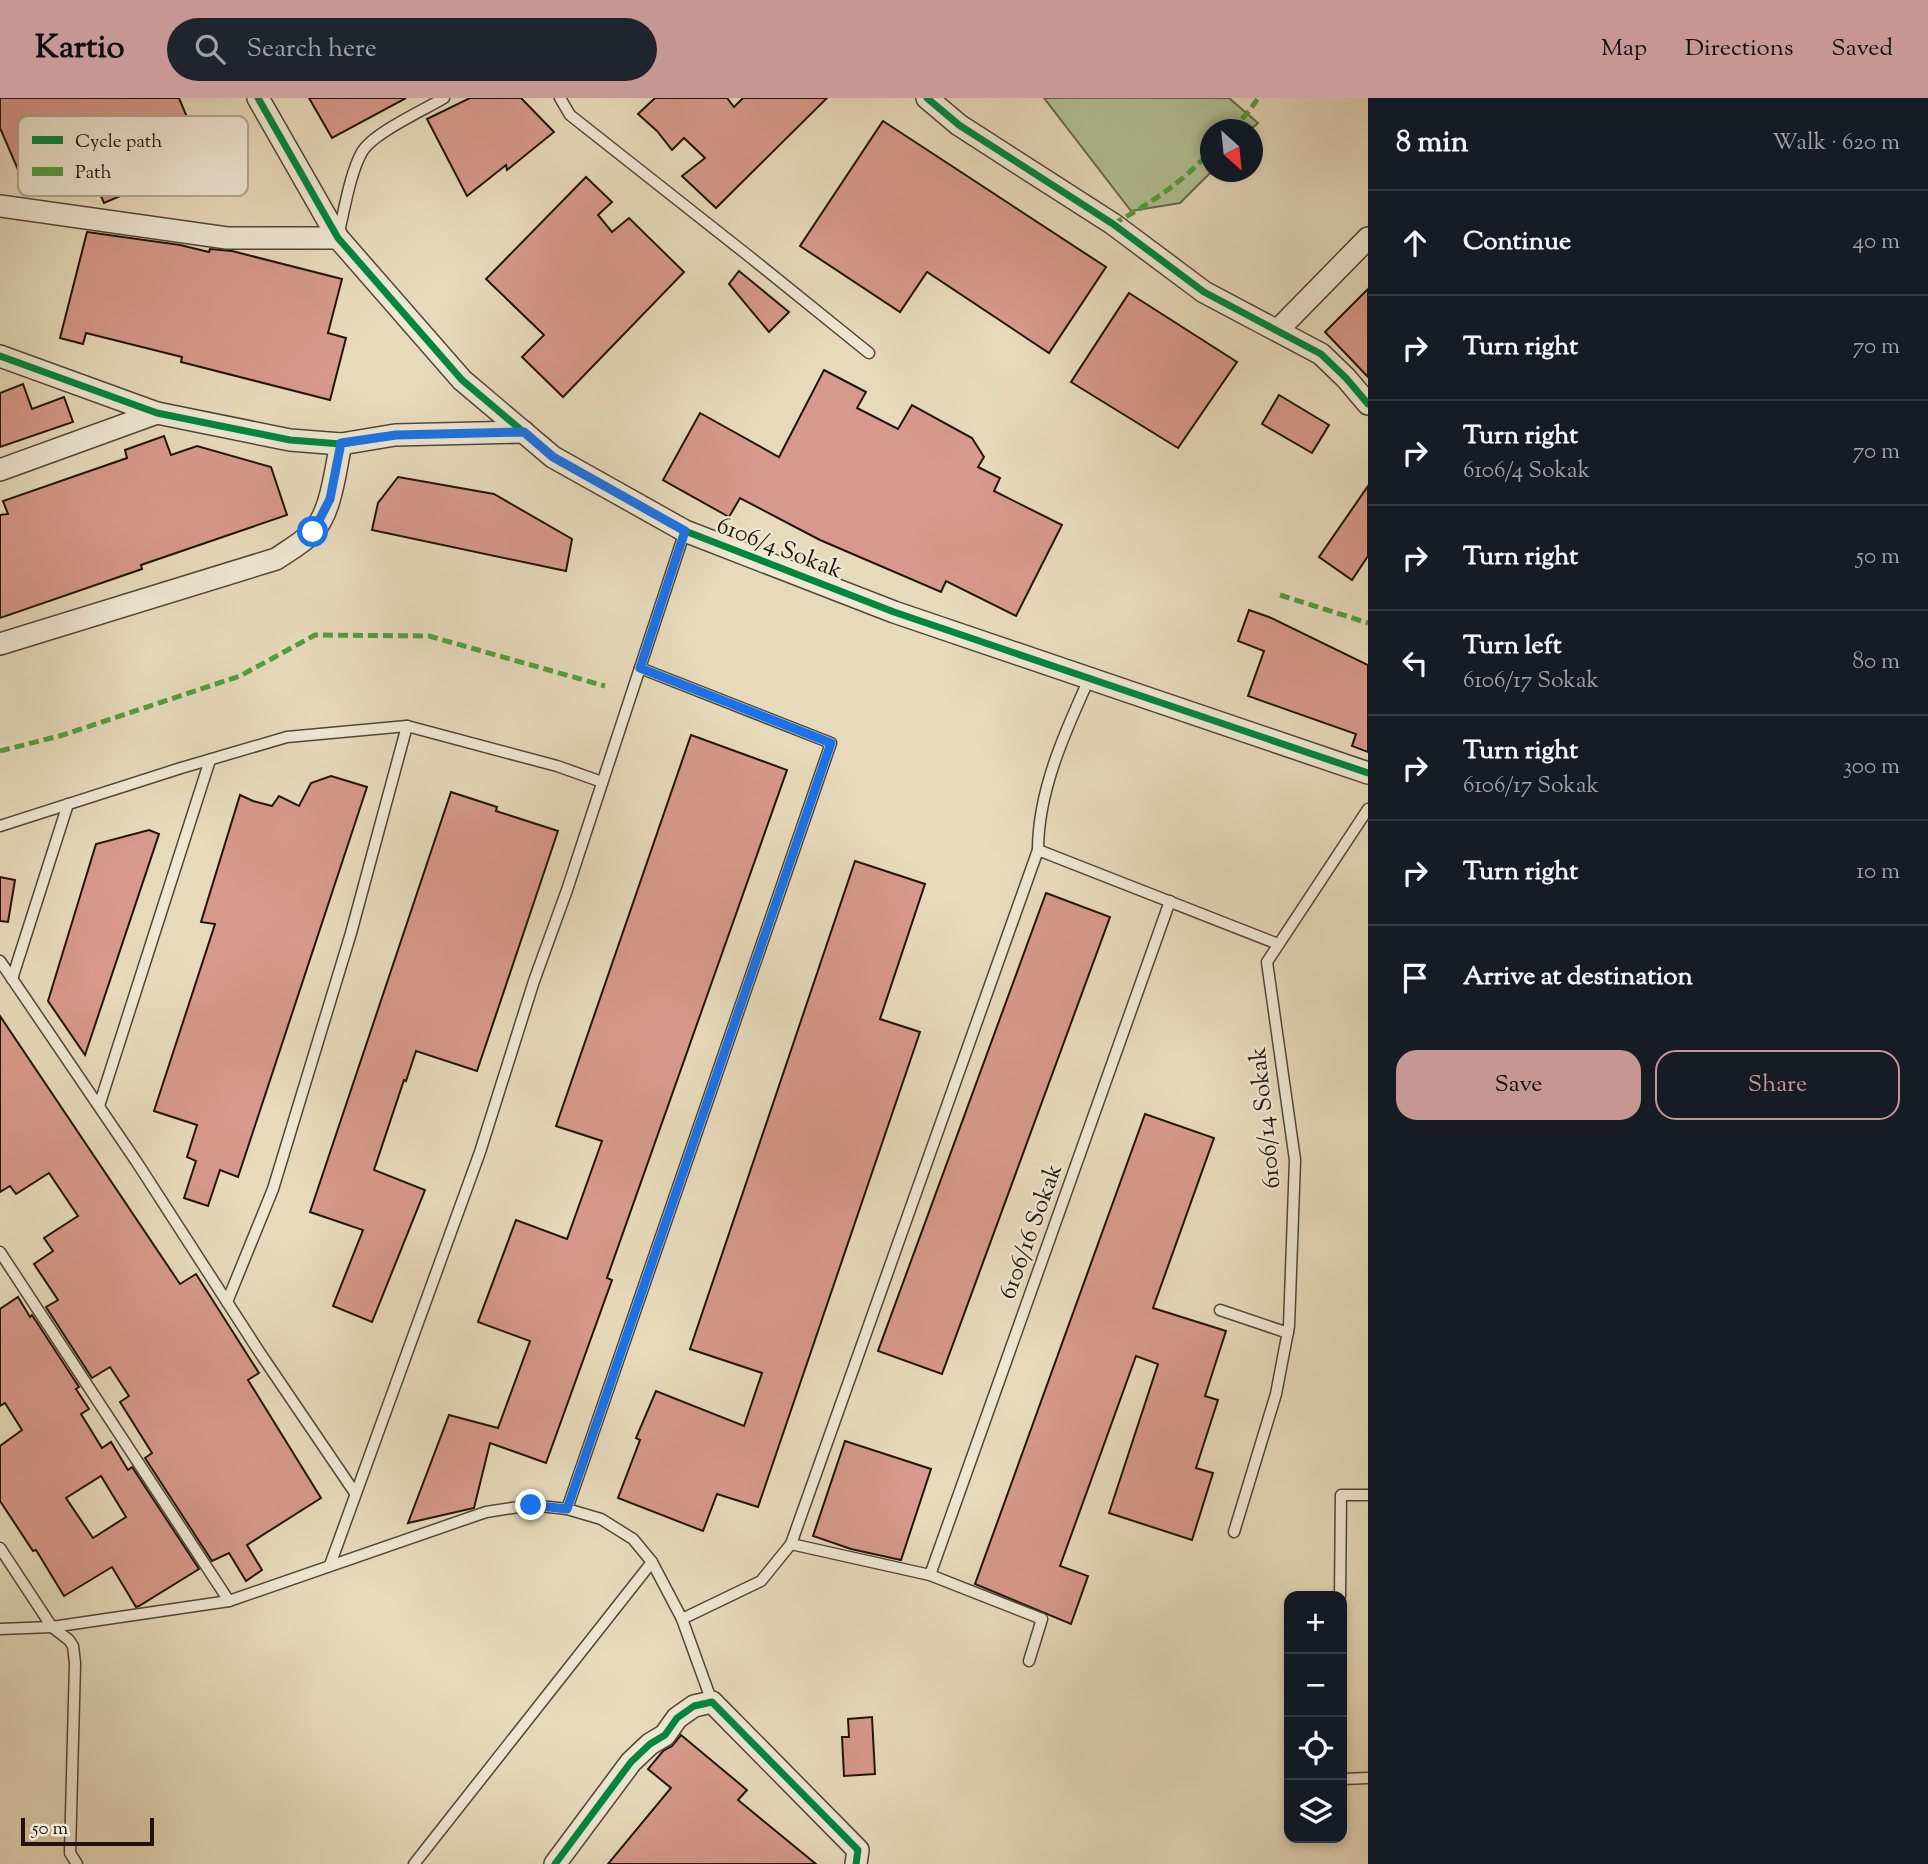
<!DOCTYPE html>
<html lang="en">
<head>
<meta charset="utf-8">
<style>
	:root { --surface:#171b24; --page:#20242c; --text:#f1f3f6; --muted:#9ea1a6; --line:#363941; --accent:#c59692 }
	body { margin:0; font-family:"Sorts Mill Goudy",serif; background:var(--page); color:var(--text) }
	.controls { position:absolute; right:21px; bottom:21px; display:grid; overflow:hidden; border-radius:14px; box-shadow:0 4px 10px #0003 }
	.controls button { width:63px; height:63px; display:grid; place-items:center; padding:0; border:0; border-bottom:2px solid var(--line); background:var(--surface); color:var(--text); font:35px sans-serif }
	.compass { position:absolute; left:1200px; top:21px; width:63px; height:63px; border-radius:50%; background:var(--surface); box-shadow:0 4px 10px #0003; rotate:153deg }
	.scale { position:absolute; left:21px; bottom:18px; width:133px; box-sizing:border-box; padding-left:7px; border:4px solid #20140a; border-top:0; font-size:19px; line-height:24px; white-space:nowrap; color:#20140a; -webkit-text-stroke:5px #efe7d3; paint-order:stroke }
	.stop { position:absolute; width:21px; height:21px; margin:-16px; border:5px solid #1a73e8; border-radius:50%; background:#fff }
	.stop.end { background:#1a73e8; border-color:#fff; box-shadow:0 2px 7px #0008 }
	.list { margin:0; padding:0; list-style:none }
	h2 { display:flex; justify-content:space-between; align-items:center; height:91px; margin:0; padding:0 28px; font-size:30px }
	h2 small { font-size:23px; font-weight:400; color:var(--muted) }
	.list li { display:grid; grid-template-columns:46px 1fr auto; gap:21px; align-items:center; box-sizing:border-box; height:105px; padding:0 28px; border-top:2px solid var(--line) }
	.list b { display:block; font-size:26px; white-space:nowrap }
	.list p { margin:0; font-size:23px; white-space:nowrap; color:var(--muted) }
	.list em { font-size:23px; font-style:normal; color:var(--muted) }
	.actions { display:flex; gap:14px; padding:21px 28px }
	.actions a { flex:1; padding:16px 0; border:2px solid var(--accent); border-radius:21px; text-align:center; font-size:24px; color:var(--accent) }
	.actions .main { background:var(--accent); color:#111 }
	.icon { flex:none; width:38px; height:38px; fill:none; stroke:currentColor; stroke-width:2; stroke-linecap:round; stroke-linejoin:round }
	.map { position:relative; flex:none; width:1368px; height:1766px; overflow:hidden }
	header { display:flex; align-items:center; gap:42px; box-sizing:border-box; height:98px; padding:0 35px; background:var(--accent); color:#111 }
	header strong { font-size:33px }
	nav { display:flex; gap:38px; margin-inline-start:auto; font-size:24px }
	.search { width:490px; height:63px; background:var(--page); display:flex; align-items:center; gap:18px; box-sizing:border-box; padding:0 24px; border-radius:38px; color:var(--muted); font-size:26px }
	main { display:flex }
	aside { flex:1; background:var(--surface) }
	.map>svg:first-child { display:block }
	.green { fill:#b2c093; stroke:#696a4e; stroke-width:2 }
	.building { fill:#d7998b; stroke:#20140a; stroke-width:2; fill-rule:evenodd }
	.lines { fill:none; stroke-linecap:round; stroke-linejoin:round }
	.service-casing { stroke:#524636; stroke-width:13 }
	.minor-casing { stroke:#524636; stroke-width:24 }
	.service { stroke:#efe7d3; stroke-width:10 }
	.minor { stroke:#efe7d3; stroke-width:21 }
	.quiet { stroke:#50a03e; stroke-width:5; stroke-dasharray:10 5; stroke-linecap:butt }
	.cycleway-casing { stroke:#efe7d3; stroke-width:11 }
	.cycleway { stroke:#00873e; stroke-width:7 }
	.route { stroke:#1a73e8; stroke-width:9 }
	.labels { text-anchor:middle; stroke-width:5; stroke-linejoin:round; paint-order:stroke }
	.street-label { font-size:24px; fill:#20140a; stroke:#efe7d3 }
	.key { fill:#efe7d3; stroke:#b1a897; stroke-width:2 }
	.key-label { font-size:19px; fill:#20140a }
</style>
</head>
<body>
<header>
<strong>Kartio</strong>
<div class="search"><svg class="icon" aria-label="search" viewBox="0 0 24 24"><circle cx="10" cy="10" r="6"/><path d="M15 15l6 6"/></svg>Search here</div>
<nav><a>Map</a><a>Directions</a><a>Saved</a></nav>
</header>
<main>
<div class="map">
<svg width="1368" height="1766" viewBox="0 0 1368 1766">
	<rect width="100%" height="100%" fill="#e7dabb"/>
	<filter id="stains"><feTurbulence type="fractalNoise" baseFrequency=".00286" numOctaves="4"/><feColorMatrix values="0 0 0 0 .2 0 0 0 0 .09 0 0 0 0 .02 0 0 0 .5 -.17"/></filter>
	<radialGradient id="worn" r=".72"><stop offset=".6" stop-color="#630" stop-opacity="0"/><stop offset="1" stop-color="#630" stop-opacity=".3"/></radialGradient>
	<!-- green -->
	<path class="green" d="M1044 0H1229L1258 25 1251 31 1210 32 1211 74 1180 105 1131 113Z"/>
	<!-- building -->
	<g class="building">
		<path d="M0 0H179L205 62 104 105 79 48 19 74 0 30Z"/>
		<path d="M309 0H406L332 40Z"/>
		<path d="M470 0H521L554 34 507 72 506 67 467 98 427 21Z"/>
		<path d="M655 0H727L734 9 743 0H827L716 110 682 78 705 60 684 40 672 52 657 33 638 16Z"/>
		<path d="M883 23 1106 169 1049 255 927 174 900 214 800 148Z"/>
		<path d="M586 79 612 104 598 117 612 134 629 120 684 174 563 299 522 259 544 237 486 181Z"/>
		<path d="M87 134 180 147 209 154 210 151 232 153 342 181 328 235 346 240 330 302 181 264 182 259 86 235 83 246 60 240Z"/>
		<path d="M739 173 789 214 769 234 729 186Z"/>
		<path d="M1368 191V279L1325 234Z"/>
		<path d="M1129 195 1237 264 1178 350 1071 284Z"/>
		<path d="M824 272 866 294 857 310 898 331 912 307 972 340 984 359 978 369 1000 380 994 393 1062 427 1016 518 946 483 941 494 820 442 740 400 729 419 663 382 700 315 779 359Z"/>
		<path d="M23 286 32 311 64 299 73 324 0 349V295Z"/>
		<path d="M1279 297 1329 327 1312 355 1262 326Z"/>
		<path d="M164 338 171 357 197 348 271 369 287 417 141 467 142 471 0 520V417L8 416 3 403 127 360 125 352Z"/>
		<path d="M398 379 494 396 572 441 566 473 372 432 378 405Z"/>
		<path d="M1368 388V458L1352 482 1319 459Z"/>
		<path d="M1249 512 1269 519 1368 567V654L1352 648 1356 636 1248 598 1264 553 1238 543Z"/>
		<path d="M691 637 787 672 607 1180 612 1182 546 1365 490 1345 474 1410 408 1425 449 1317 498 1330 530 1243 478 1224 516 1122 567 1141 602 1043 556 1028Z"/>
		<path d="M331 678 367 689 238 1079 220 1072 208 1108 184 1100 196 1063 187 1059 197 1027 154 1013 215 826 201 824 240 697 253 703 272 708 279 698 299 708 311 685Z"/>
		<path d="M451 694 497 709 496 713 558 733 477 973 416 953 406 983 404 982 374 1072 425 1092 372 1224 333 1208 363 1132 310 1114Z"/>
		<path d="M149 732 159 736 85 957 48 903 96 746Z"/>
		<path d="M855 763 925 786 880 921 920 934 758 1409 717 1396 703 1433 618 1400 640 1342 636 1340 656 1293 744 1328 762 1275 690 1251Z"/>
		<path d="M0 779 15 782 8 824 0 823Z"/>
		<path d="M1046 795 1110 819 942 1276 878 1253Z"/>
		<path d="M0 918 180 1186 196 1176 259 1275 248 1282 321 1400 247 1447 262 1472 246 1483 229 1455 212 1463 145 1360 152 1355 120 1304 129 1298 110 1269 92 1280 46 1209 58 1202 34 1166 53 1153 44 1140 78 1118 49 1075 16 1096 10 1088 0 1094Z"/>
		<path d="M1145 1016 1214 1040 1153 1210 1226 1233 1205 1298 1218 1302 1196 1370 1213 1375 1192 1442 1109 1415 1158 1266 1136 1258 1060 1468 1088 1478 1071 1526 975 1486Z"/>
		<path d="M18 1199 30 1219 32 1217 79 1289 76 1291 89 1311 81 1316 102 1350 111 1344 128 1372 132 1369 199 1471 139 1508 136 1509 112 1469 64 1498 36 1452 33 1453 0 1403V1348L22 1332 5 1305 0 1308V1211ZM101 1378 126 1419 93 1440 66 1400Z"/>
		<path d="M845 1343 931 1371 901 1462 851 1451 813 1438Z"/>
		<path d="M872 1619 875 1676 844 1678 842 1639H849L848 1621Z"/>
		<path d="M681 1637 747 1692 738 1702 816 1766H608L671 1690 648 1671 663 1653 672 1648Z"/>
	</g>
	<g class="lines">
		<!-- service casing -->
		<g class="service-casing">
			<g id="service">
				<path d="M560 0 570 17 750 159 869 255"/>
				<path d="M338 138C344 114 350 75 362 54 373 35 424 12 444 0"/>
				<path d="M0 728 181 670 287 639 407 628 557 668 602 684"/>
				<path d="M1038 752C1038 693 1065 634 1089 581"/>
				<path d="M0 863 136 1063 260 1255 355 1395"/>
				<path d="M12 881 68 706"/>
				<path d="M99 1008 210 662"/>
				<path d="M0 1154 229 1503"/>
				<path d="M227 1204 273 1091 351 835 407 628"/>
				<path d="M1220 1212 1288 1235"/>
				<path d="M567 1411 831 645 640 570"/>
				<path d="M1234 1434 1276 1296 1289 1228 1295 1062 1267 864 1368 711"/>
				<path d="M791 1446 930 1477 1042 1521 1029 1563"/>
				<path d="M0 1450 52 1529 69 1542 73 1548 75 1565 70 1755 77 1766"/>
				<path d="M330 1467 480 1054 534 883 567 792 685 433"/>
				<path d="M930 1477 1170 803"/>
				<path d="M1340 1498 1341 1397H1368"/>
				<path d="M682 1521 761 1483 791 1446 1038 752 1278 846"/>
				<path d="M0 1531 52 1529 229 1503 486 1414 531 1407 567 1411 601 1421 633 1441 652 1464 682 1521 712 1604"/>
				<path d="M1342 1681 1368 1680"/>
				<path d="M414 1766 652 1464"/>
			</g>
		</g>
		<!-- minor casing -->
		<g class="minor-casing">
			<g id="minor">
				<path d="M258 0 338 140 462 282 553 359 685 433 894 514 1368 675"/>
				<path d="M927 0 959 27 1113 126 1204 194 1321 256 1346 280 1368 306"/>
				<path d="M0 108 227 140H338"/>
				<path d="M1278 232 1368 140"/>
				<path d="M0 258 157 315 290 342 341 346 395 337 524 334"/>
				<path d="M0 372 157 315"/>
				<path d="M0 546 276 461C288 453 302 445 312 435 332 414 335 372 341 346"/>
				<path d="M555 1766 631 1664 650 1646 665 1637 677 1620 694 1608 712 1604 858 1752 856 1766"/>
			</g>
		</g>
		<!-- service -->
		<use href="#service" class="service"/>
		<!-- minor -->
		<use href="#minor" class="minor"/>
		<!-- quiet -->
		<g class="quiet">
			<path d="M1232 32 1250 12 1258 0"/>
			<path d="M1113 126C1150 106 1181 85 1210 54"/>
			<path d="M1280 497 1368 525"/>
			<path d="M0 653 63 637 240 578 315 537 429 538 605 588"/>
		</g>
		<!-- cycleway casing -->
		<g class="cycleway-casing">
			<g id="cycleway">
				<path d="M258 0 338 140 462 282 553 359 685 433 894 514 1368 675"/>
				<path d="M927 0 959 27 1113 126 1204 194 1321 256 1346 280 1368 306"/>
				<path d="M0 258 157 315 290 342 341 346 395 337 524 334"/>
				<path d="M555 1766 631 1664 650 1646 665 1637 677 1620 694 1608 712 1604 858 1752 856 1766"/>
			</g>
		</g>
		<!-- cycleway -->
		<use href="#cycleway" class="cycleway"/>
	</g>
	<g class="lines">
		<!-- route -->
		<path class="route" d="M313 434 330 401 341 345 396 337 524 334 553 359 685 433 640 570 831 645 567 1411 531 1407"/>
	</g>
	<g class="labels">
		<!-- street labels -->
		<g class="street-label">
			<text transform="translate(780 449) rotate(21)" y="8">6106/4 Sokak</text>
			<text transform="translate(1264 1020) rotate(-96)" y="8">6106/14 Sokak</text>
			<text transform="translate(1030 1133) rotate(-70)" y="8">6106/16 Sokak</text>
		</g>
	</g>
	<!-- legend -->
	<rect x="18" y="18" width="230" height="80" rx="10" class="key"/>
	<rect x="32" y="38" width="31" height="8" fill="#00873e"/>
	<rect x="32" y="69" width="31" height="9" fill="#50a03e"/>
	<g class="key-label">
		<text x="75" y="49">Cycle path</text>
		<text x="75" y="80">Path</text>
	</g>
	<rect width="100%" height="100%" filter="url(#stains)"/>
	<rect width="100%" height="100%" fill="url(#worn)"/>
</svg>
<div class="controls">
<button>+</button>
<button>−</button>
<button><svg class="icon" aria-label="locate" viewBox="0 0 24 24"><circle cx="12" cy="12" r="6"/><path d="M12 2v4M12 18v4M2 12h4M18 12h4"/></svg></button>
<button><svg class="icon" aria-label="layers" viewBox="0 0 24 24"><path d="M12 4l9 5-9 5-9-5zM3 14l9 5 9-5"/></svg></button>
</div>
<svg class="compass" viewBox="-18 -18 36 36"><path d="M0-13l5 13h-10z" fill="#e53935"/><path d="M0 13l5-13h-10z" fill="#9ea1a6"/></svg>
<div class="scale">50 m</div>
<div class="stop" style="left:313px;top:434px"></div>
<div class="stop end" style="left:531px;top:1407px"></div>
</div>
<aside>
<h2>8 min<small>Walk · 620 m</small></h2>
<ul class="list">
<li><svg class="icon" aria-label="ahead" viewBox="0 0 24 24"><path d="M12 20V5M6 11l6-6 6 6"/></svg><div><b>Continue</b></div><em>40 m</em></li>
<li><svg class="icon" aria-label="right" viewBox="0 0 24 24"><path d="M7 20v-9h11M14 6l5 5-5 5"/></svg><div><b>Turn right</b></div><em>70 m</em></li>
<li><svg class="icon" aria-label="right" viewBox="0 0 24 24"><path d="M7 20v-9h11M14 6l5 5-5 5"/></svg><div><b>Turn right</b><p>6106/4 Sokak</p></div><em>70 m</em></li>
<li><svg class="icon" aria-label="right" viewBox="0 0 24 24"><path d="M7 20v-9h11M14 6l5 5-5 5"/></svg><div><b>Turn right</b></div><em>50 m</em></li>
<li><svg class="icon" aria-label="left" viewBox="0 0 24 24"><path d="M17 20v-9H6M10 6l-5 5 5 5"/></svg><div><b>Turn left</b><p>6106/17 Sokak</p></div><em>80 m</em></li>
<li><svg class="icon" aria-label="right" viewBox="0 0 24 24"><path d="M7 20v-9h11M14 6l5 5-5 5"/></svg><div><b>Turn right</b><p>6106/17 Sokak</p></div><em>300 m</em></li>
<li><svg class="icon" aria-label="right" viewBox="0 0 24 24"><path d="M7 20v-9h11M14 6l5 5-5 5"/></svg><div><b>Turn right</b></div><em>10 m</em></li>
<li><svg class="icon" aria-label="arrive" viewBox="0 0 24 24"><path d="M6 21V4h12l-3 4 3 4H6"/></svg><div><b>Arrive at destination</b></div></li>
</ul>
<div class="actions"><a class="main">Save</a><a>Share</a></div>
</aside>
</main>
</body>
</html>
